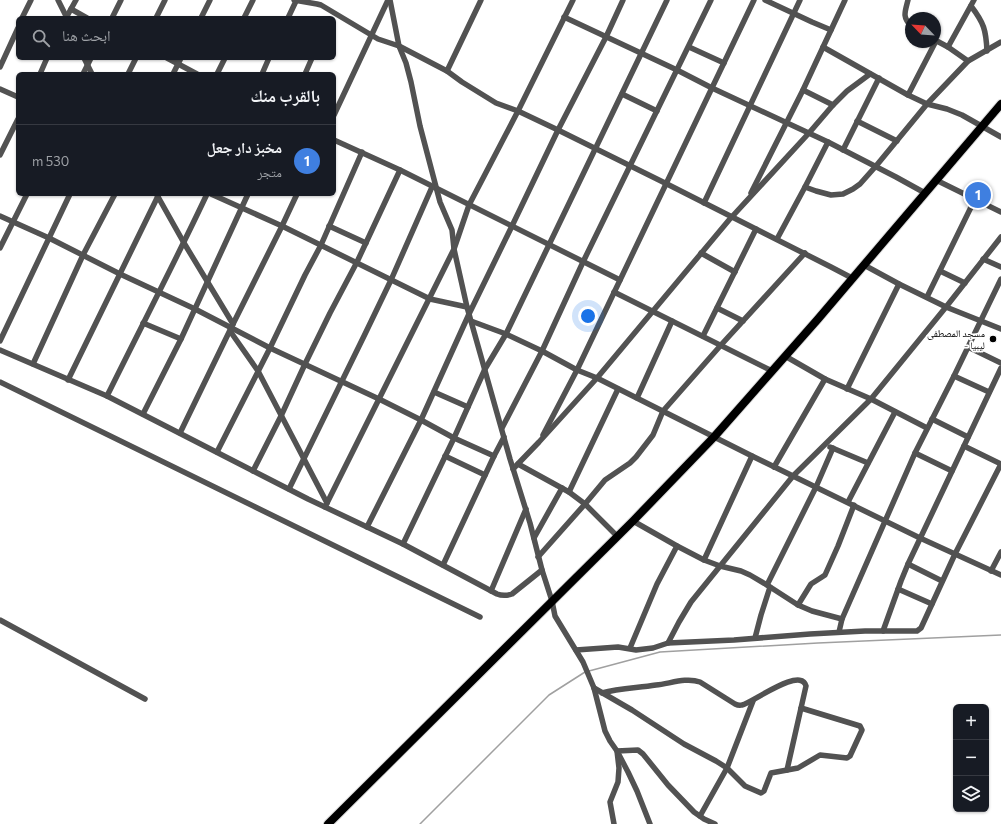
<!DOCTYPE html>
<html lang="ar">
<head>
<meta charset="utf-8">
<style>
	:root { --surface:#171b24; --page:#242831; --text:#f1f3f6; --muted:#9ea1a6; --line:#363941; --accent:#0f766e }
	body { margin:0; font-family:Commissioner,"Noto Naskh Arabic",sans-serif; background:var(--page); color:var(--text); direction:rtl }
	.controls { position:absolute; right:12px; bottom:12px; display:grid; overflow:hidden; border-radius:6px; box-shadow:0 1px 3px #0004 }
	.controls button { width:36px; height:36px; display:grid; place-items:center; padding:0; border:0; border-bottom:1px solid var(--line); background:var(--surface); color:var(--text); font:20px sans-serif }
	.compass { position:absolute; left:905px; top:12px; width:36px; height:36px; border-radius:50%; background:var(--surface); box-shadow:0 1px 3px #0004; rotate:295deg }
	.you { position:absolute; left:588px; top:316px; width:14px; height:14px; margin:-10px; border:3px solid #fff; border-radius:50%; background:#1a73e8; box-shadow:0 0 0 6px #1a73e833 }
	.badge { display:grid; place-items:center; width:26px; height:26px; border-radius:50%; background:var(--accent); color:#fff; font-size:13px; font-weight:700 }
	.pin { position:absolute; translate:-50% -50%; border:2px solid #fff; box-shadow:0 1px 4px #0006 }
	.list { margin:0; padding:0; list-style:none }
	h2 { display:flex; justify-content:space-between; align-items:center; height:52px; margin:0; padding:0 16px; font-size:17px }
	h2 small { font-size:13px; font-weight:400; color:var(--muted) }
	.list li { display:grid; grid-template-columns:26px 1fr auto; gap:12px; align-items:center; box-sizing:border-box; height:72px; padding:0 16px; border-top:1px solid var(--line) }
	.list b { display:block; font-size:15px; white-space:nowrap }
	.list p { margin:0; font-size:13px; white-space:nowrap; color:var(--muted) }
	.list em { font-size:13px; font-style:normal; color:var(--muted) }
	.icon { flex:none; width:22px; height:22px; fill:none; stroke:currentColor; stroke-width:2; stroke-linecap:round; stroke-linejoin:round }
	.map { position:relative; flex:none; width:1001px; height:824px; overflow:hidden; direction:ltr }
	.search { position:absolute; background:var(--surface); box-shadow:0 1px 3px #0004; left:16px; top:16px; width:320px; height:44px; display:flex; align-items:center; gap:10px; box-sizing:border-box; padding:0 14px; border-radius:6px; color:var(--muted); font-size:15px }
	.panel { position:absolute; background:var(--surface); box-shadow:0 1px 3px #0004; left:16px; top:72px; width:320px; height:124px; border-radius:6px; direction:rtl }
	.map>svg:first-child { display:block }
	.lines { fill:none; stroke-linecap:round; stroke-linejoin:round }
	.stream { stroke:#a0a0a0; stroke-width:1.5 }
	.highway-casing { stroke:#dbdbdb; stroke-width:10 }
	.minor { stroke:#525252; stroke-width:5.5 }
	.highway { stroke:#000; stroke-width:8 }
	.poi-dot { fill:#000; stroke:#fff; stroke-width:1.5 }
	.labels { text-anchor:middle; stroke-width:3.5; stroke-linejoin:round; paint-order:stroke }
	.poi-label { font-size:10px; fill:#000; stroke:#fff; text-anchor:end }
</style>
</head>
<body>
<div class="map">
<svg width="1001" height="824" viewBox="0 0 1001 824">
	<rect width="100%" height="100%" fill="#fff"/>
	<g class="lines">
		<!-- stream -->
		<g class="stream">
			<path d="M589 671 660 652 818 643 1001 635"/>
			<path d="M420 824 549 695 585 672"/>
		</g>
		<!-- highway casing -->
		<g class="highway-casing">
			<path id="highway" d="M328 824 633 521 714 437 818 319 1001 104"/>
		</g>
		<!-- minor -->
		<g class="minor">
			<path d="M58 0 67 18"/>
			<path d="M294 0 317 4 321 5 378 39 399 46 447 71 462 82 496 103 518 111 558 130 667 184 831 267 852 278"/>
			<path d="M390 0 399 46 406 63 411 82 420 126 440 202 452 230 454 249 467 307 510 459 530 523 542 570 552 601 555 616 583 662 594 688 605 731 610 741 617 751 628 772 637 791 650 824"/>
			<path d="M765 0 812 22 831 30"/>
			<path d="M908 0C905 12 902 17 911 26"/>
			<path d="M971 6C984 23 986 30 987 51"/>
			<path d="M71 9 87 18"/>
			<path d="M564 17 677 70 712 88 828 142 896 177 925 193"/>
			<path d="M22 18 31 0"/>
			<path d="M66 18 76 0"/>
			<path d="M112 18 121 0"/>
			<path d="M156 18 165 0"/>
			<path d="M201 18 210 0"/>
			<path d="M244 18 253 0"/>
			<path d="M288 18 296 1"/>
			<path d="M935 40 948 47 968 61"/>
			<path d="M689 47 724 63"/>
			<path d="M823 47 908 95 927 104 947 109 962 115 1001 137"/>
			<path d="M948 47 974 0"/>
			<path d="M84 58 92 74"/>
			<path d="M167 58 197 74"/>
			<path d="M0 67 18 28"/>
			<path d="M447 71 481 0"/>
			<path d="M40 74 47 58"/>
			<path d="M83 74 91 58"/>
			<path d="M128 74 136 58"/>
			<path d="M173 74 181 58"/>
			<path d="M217 74 225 58"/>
			<path d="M262 74 269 58"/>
			<path d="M305 74 312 58"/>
			<path d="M0 89 18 97"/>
			<path d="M803 90 833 105"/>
			<path d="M622 94 657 111"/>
			<path d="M908 95 936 41"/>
			<path d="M334 115 388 0"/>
			<path d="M857 121 897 141"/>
			<path d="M334 140 400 170 620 280"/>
			<path d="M843 150 879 78"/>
			<path d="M0 155 18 119"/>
			<path d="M936 180 1001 212"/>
			<path d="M805 187 816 191 831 195 843 194 853 189 860 184 876 166 927 104 968 61 1001 42"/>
			<path d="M751 193 803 90 845 0"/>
			<path d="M211 194 282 226 430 299 467 307"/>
			<path d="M157 195 184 243 233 324"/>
			<path d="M704 203 800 0"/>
			<path d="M0 216 49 238 120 274 195 309 270 348 379 399 421 420 454 438 494 456"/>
			<path d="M329 226 366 243"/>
			<path d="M777 239 805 187 828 142"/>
			<path d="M0 248 27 194"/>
			<path d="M701 253 735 272"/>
			<path d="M983 259 1001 267"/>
			<path d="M864 265 899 284 946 307 1001 329"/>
			<path d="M940 271 965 283"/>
			<path d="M614 292 772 371"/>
			<path d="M927 297 975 199"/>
			<path d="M717 308 743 321"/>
			<path d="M471 321 506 334 542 351 577 370 597 378 752 456 920 538 1001 575"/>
			<path d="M143 323 181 339"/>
			<path d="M230 331 258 371 327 503"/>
			<path d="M703 336 756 229"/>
			<path d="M0 341 70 194"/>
			<path d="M968 347 1001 363"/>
			<path d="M0 350 107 396 308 499 403 544 497 594C502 596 506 596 512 594L542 570"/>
			<path d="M785 356 825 379 871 399 927 428"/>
			<path d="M33 364 83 255 115 194"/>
			<path d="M954 376 989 392"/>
			<path d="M68 380 159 194"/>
			<path d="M0 382 480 617"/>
			<path d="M847 389 899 284"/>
			<path d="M434 392 468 407"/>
			<path d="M107 396C140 329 175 262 207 194"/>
			<path d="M637 398 672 321"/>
			<path d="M143 414 181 339 248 194"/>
			<path d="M932 419 968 437"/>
			<path d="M502 428 542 351 583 262 711 0"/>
			<path d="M180 433 233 324 282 226 297 194"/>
			<path d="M543 435 577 370 754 0"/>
			<path d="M964 446 1001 464"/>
			<path d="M830 447 868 463"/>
			<path d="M217 452 270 348 305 275 321 245 362 152"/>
			<path d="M915 453 952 471"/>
			<path d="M445 456 485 475"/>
			<path d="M518 464 569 492 585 504 617 536"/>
			<path d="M774 467 825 379"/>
			<path d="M513 469 539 442 597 378 729 220 809 133 833 105 847 91 870 74"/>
			<path d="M253 471 281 416 305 364 330 313 357 262 400 170"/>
			<path d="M289 489 365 334 391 280 432 187"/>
			<path d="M569 492 618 389"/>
			<path d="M848 502 895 412"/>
			<path d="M325 507 454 249 469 205 518 111 573 0"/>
			<path d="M633 521 677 546 704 560 720 566 741 571 750 575 767 585 798 605 812 611 842 619"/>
			<path d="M367 527 421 420 469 314 512 226 558 130 606 37 623 0"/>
			<path d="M534 538 562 488"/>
			<path d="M403 544 454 438 485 369 506 334 667 0"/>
			<path d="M538 557 585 504 605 480 630 463 636 457 653 435 663 411 721 345 805 253"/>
			<path d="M704 560 752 456"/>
			<path d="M908 564 942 581"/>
			<path d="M443 565 494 456 504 437"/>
			<path d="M991 571 1001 552"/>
			<path d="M767 585 816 487 833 448"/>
			<path d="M898 589 932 604"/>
			<path d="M491 591 526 509"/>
			<path d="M798 605 811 584 822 577 825 575 838 546 854 505"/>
			<path d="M0 620 145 699"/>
			<path d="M883 631 901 581 908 564 1001 368"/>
			<path d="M839 632 842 619 915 453 954 376 1001 279"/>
			<path d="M755 638 761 615 770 587"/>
			<path d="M668 643 679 622 691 602 793 476 871 399 946 307 1001 237"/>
			<path d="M630 648 657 584 677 546"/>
			<path d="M576 650 618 647 636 650 653 648 668 643 734 640 810 634 865 631H917L921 628 955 554 1001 464"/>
			<path d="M594 688 632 710 684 744 716 761 727 768 745 786 761 793 764 791 771 773 798 768 820 755 847 758 850 756 862 730 860 726 801 708"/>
			<path d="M602 693C620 688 638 688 656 685 669 684 686 677 700 682L735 704C737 705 739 706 742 705 752 703 801 666 806 686L787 770"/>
			<path d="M700 816 727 768 753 701"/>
			<path d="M614 824 610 802 618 782 619 768 617 751 638 750 643 754 668 785 694 812 704 819 715 824"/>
		</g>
		<!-- highway -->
		<use href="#highway" class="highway"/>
	</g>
	<!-- markers -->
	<circle class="poi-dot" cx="993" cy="339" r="4"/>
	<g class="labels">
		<!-- poi labels -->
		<g class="poi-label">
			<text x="985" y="337">مسجد المصطفى<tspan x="985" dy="12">- ليبيا</tspan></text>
		</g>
	</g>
</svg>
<div class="controls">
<button>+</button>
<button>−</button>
<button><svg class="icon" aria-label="layers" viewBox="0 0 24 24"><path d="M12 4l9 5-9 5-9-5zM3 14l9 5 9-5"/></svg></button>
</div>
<svg class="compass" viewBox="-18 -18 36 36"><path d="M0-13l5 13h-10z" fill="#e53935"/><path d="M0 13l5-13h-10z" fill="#9ea1a6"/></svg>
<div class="you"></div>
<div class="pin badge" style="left:978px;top:195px;background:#3f7fe0">1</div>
<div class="search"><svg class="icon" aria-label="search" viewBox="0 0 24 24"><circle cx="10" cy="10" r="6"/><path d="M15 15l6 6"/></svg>ابحث هنا</div>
<section class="panel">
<h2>بالقرب منك<small></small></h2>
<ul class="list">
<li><span class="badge" style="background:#3f7fe0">1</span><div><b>مخبز دار جعل</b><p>متجر</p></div><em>530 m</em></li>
</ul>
</section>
</div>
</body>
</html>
